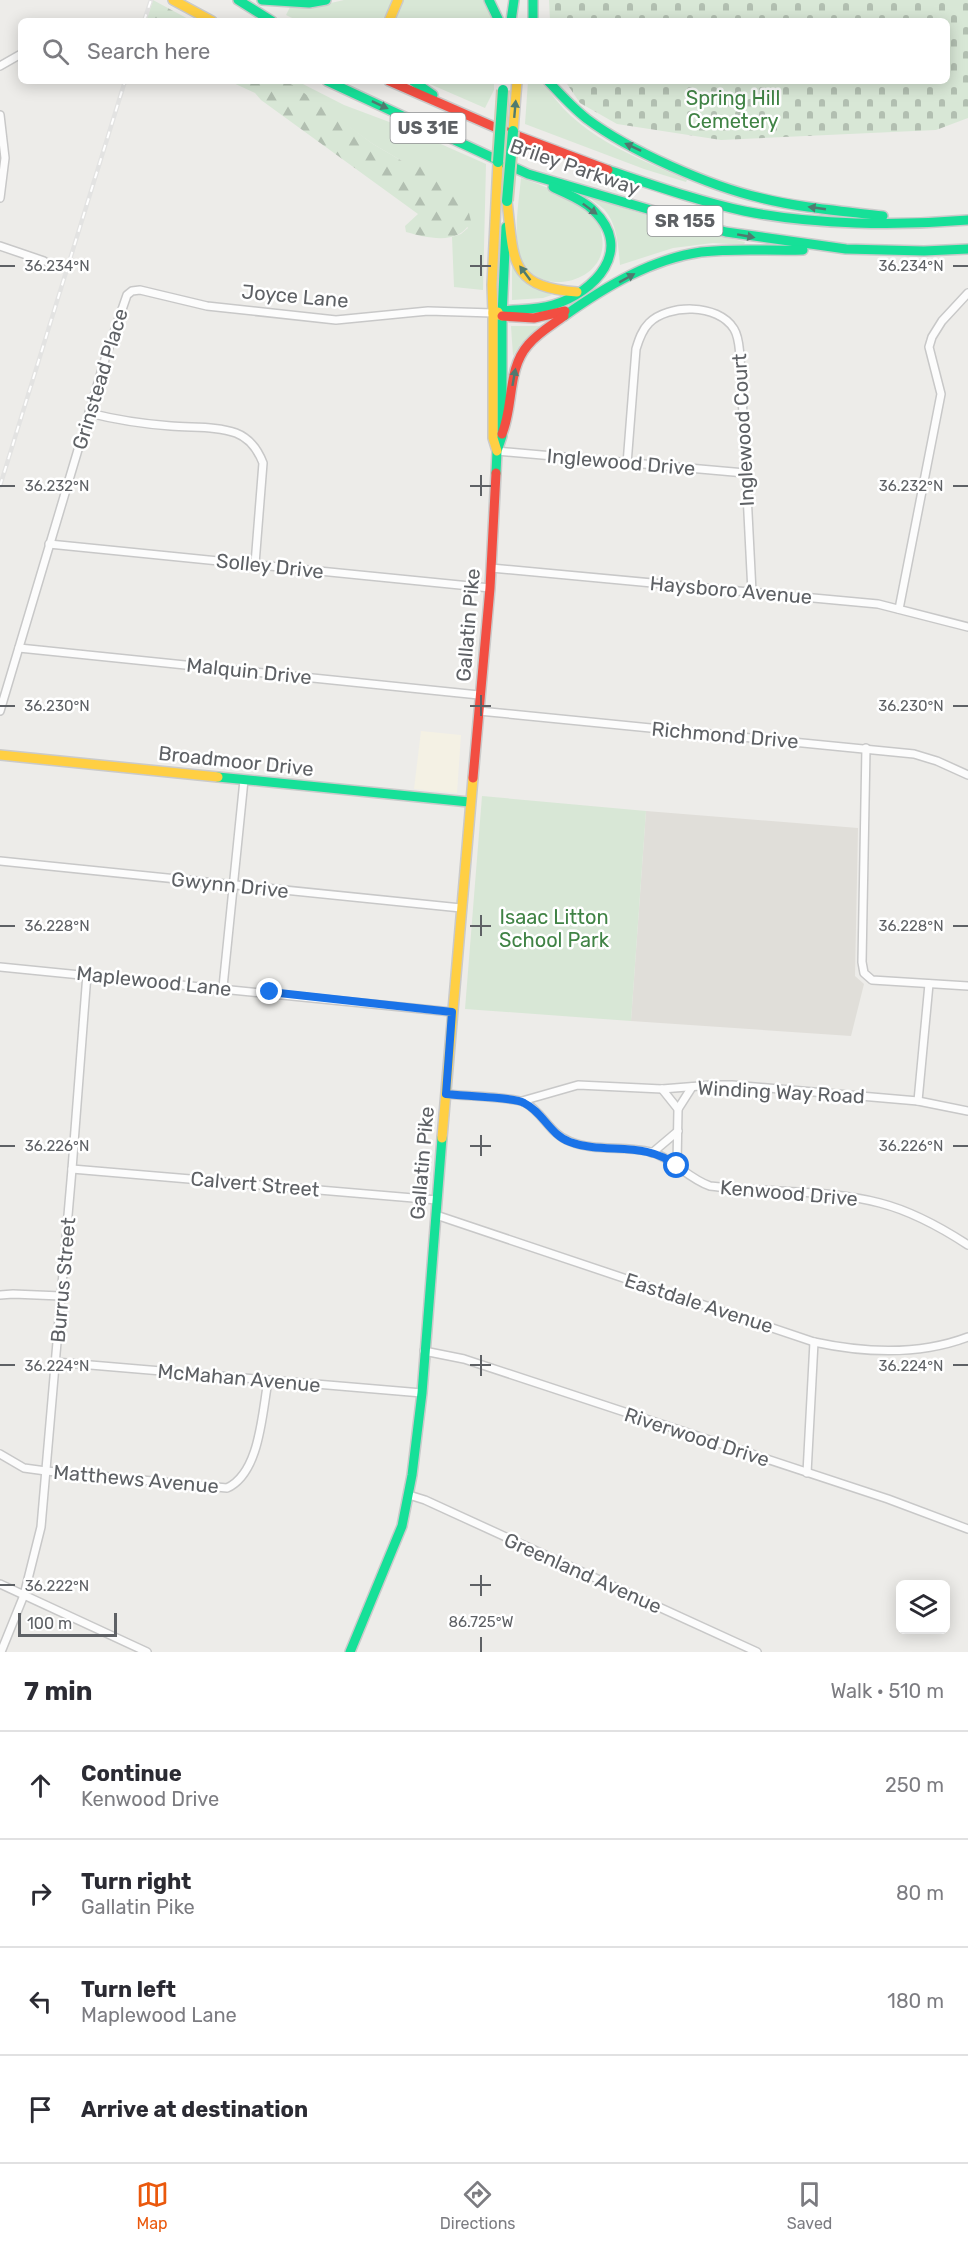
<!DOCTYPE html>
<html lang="en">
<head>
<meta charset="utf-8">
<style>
	:root { --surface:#fff; --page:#f7f7f7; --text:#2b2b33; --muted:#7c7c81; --line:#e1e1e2; --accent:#ea580c }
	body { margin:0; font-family:Rubik,sans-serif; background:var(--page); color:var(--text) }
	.controls { position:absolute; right:18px; bottom:18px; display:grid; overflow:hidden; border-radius:9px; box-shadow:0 3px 15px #0003 }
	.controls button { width:54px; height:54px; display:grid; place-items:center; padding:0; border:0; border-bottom:2px solid var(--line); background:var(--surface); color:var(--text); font:30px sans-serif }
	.scale { position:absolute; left:18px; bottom:15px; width:99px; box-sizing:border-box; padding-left:6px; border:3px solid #5e6165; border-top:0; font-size:16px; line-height:21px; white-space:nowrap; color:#5e6165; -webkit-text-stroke:4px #fff; paint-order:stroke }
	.stop { position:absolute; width:18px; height:18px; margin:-14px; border:4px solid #1a73e8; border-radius:50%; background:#fff }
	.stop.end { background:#1a73e8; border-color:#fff; box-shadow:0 2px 6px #0008 }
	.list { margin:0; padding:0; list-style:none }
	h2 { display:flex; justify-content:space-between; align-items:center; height:78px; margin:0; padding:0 24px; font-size:26px }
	h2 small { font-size:20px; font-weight:400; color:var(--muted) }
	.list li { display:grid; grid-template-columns:39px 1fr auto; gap:18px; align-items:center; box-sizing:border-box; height:108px; padding:0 24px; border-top:2px solid var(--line) }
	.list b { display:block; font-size:22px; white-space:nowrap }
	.list p { margin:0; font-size:20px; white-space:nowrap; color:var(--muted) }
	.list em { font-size:20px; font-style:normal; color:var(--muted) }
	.icon { flex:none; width:33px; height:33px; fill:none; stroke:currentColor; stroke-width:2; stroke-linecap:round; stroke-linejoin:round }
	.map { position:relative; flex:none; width:968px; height:1652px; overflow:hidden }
	.search { position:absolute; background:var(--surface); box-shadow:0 3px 15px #0003; left:18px; right:18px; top:18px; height:66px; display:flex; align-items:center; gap:15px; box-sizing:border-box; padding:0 21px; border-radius:9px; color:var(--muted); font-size:22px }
	.sheet { height:510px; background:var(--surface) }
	nav { display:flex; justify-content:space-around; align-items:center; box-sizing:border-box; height:84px; border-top:2px solid var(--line); background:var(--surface); font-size:16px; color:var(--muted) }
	nav a { display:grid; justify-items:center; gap:3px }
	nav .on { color:var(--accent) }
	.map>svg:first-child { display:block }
	.commercial { fill:#f4f1e4 }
	.education { fill:#e0ded9 }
	.green { fill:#d8e7d6 }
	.forest { fill:url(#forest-firs) }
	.cemetery { fill:url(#cemetery-stones) }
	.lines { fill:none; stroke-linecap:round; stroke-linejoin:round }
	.street-casing { stroke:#c8c8c8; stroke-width:10 }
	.fast-casing { stroke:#cacaca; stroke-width:12 }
	.slow-casing { stroke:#cacaca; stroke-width:12 }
	.jam-casing { stroke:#cacaca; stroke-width:12 }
	.street { stroke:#fcfcfc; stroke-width:7 }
	.fast { stroke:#16e098; stroke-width:9 }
	.slow { stroke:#ffcf43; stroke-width:9 }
	.jam { stroke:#f24e42; stroke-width:9 }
	.rail-casing { stroke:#e3e3e2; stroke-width:4.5 }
	.rail { stroke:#fff; stroke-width:2; stroke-dasharray:7; stroke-linecap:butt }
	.fast-bridge-casing { stroke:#d2ccb9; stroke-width:14; stroke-linecap:butt }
	.fast-bridge { stroke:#16e098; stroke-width:10 }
	.oneway { fill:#507a6f }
	.route { stroke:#1a73e8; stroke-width:8 }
	.ticks { fill:none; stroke:#5e6165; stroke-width:2 }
	.labels { text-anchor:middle; stroke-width:5; stroke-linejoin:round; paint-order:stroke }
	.shield { fill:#fff; stroke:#8e9093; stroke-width:1.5 }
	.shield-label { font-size:18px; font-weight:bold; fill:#5e6165 }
	.park-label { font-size:20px; fill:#408345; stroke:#fff }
	.street-label { font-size:20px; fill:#5e6165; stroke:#fff }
	.ticks-label { font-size:15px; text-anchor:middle; fill:#5e6165; stroke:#fff; stroke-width:5; stroke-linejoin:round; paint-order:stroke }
</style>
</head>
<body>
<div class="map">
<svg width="968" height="1652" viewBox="0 0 968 1652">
	<defs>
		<pattern id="forest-firs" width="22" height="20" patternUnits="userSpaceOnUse" patternTransform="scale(1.5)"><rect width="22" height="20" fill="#d8e7d6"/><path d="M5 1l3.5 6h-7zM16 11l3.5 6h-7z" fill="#b2bfb1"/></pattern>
		<pattern id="cemetery-stones" width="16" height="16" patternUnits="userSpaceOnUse" patternTransform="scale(1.5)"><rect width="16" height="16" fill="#d8e7d6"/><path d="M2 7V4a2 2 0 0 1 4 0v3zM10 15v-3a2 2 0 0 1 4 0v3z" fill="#b2bfb1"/></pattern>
	</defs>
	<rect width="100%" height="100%" fill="#edece9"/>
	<!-- commercial -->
	<path class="commercial" d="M421 731 461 735 457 793 414 789Z"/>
	<!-- education -->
	<path class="education" d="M646 811 858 828 855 976 864 984 851 1036 631 1021Z"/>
	<!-- green -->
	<g class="green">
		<path d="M344 0H393L385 16 381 21H298L286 15 290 7 322 5Z"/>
		<path d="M403 0H484L494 21H393Z"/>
		<path d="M285 81H297L344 105 400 126 486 164 483 290 454 287 452 237 461 234 468 228 419 162 402 161 373 144Z"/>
		<path d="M423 81H494V90L485 108Z"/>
		<path d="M528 81H543C574 135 633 156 687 180L686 182 644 169 525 124Z"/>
		<path d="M521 178C547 187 578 198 596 220 600 224 601 231 602 237 610 284 534 301 520 255 513 234 519 200 521 178Z"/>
		<path d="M589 197 687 228 745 242 744 245 713 243 673 248 620 265C618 246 618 225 604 209 599 205 593 201 589 197Z"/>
		<path d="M512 266 525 282 552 295 543 298 512 300Z"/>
		<path d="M511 326H540L520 345 513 356Z"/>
		<path d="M482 796 646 811 631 1021 465 1009Z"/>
	</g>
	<!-- forest -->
	<g class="forest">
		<path d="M153 0 192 21H146Z"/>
		<path d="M229 81H285L296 87 373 144 402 161H419L452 190 469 213 471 221C459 246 428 238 406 232L405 226 418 214 261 100 255 93Z"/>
	</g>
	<!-- cemetery -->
	<path class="cemetery" d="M549 0H968V118L936 130 721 140 617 124 580 103 565 81H947V21H550Z"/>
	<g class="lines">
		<!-- street casing -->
		<g class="street-casing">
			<g id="street">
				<path d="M0 66 21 54"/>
				<path d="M0 115 5 158 0 198"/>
				<path d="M0 246 44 261"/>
				<path d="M89 413C117 420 143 424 171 426 192 428 217 426 236 433 249 438 258 450 263 463L255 564"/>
				<path d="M497 451 745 473"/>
				<path d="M627 464 636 349C639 339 642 330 649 323 668 304 718 303 734 329 739 337 739 347 740 356L752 592"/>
				<path d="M49 544 490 588"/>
				<path d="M491 568 878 604 968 627"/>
				<path d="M899 609 941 394 929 347 932 337 942 321 968 293"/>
				<path d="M19 648 479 695"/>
				<path d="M0 711 106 356 127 295 132 291 140 290 207 306 336 320 428 311 493 313"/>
				<path d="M479 711 914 754 937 761 968 775"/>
				<path d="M866 748 862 962 864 973 872 980 968 986"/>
				<path d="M0 861 461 908"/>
				<path d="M0 967 452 1012"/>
				<path d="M223 987 244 780"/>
				<path d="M662 1089 678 1109 677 1166"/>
				<path d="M446 1094C462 1096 512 1097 524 1102 542 1111 550 1134 569 1141 594 1152 624 1145 651 1152 674 1159 687 1178 710 1186 767 1193 826 1189 880 1203 911 1211 942 1228 968 1245"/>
				<path d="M522 1101 578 1085 662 1089 712 1085H732L918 1101 968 1111"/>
				<path d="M918 1101 929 984"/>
				<path d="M678 1109 692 1087"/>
				<path d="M652 1153 678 1131"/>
				<path d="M72 1169 437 1200"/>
				<path d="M436 1215 814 1342C865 1353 918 1356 968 1337"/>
				<path d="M0 1295 13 1294 61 1296"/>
				<path d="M424 1351 464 1359 888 1499 968 1529"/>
				<path d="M55 1362 422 1393"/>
				<path d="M0 1454 24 1468 46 1471 227 1488C260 1473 262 1413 268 1381"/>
				<path d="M807 1473 814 1342"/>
				<path d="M409 1495 425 1500 757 1652"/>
				<path d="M0 1584 147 1652"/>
				<path d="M1 1652 24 1595 41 1527 72 1169 87 974"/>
			</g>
		</g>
		<!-- fast casing -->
		<g class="fast-casing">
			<g id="fast">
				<path d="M238 0 272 21"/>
				<path d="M262 0 309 3 326 0"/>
				<path d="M489 0 499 21"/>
				<path d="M533 0V21"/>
				<path d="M511 21 514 0"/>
				<path d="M327 81 528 174 726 232 846 249 924 251 968 249"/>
				<path d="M413 81 433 95"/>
				<path d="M548 81C560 94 573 108 587 119 630 151 709 186 761 198 801 208 842 211 883 216"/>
				<path d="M608 170C653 185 698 201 744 211 813 225 898 226 968 220"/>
				<path d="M502 311C519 309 536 310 553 305 595 292 635 250 593 210 582 199 566 194 553 187"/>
				<path d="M564 316C605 287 651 259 701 252 735 248 769 251 803 250"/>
				<path d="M496 473 497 451 502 436V316L506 227"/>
				<path d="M218 777 469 802"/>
				<path d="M350 1652 402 1526 412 1475 422 1393 442 1138"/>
			</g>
		</g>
		<!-- slow casing -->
		<g class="slow-casing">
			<g id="slow">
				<path d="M173 0 212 21"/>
				<path d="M389 21 398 0"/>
				<path d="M513 131 517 81"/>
				<path d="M498 162 492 285 493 313 502 316"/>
				<path d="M507 201C514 259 508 287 577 292"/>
				<path d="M497 451 493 438V313L498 312"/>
				<path d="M0 755 218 777"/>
				<path d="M442 1138 473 778"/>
			</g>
		</g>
		<!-- jam casing -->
		<g class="jam-casing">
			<g id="jam">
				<path d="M389 81 499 129 608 170"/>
				<path d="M502 316 534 318 565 311"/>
				<path d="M502 434C514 405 507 369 528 345 538 333 552 325 564 316"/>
				<path d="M473 778 490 588 496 473"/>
			</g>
		</g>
		<!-- street -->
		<use href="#street" class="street"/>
		<!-- fast -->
		<use href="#fast" class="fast"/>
		<!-- slow -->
		<use href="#slow" class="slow"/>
		<!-- jam -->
		<use href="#jam" class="jam"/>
		<!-- rail casing -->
		<g class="rail-casing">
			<g id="rail">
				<path d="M144 21 151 0"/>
				<path d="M0 486 125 81"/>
			</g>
		</g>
		<!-- rail -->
		<use href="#rail" class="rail"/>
		<!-- fast-bridge casing -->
		<g class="fast-bridge-casing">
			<g id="fast-bridge">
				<path d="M498 162 503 90"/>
				<path d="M507 201 513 131"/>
			</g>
		</g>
		<!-- fast-bridge -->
		<use href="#fast-bridge" class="fast-bridge"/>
	</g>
	<!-- one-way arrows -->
	<defs><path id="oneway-solid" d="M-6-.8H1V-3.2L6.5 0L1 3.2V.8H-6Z" transform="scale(1.5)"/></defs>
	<g class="oneway">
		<use href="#oneway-solid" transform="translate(380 105) rotate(25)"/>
		<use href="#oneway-solid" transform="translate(515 109) rotate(-85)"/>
		<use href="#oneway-solid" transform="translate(633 147) rotate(-155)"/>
		<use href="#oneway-solid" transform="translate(817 208) rotate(-172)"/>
		<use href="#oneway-solid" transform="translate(590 209) rotate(37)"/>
		<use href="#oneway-solid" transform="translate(746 236) rotate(10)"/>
		<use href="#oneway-solid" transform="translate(525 273) rotate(-127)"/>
		<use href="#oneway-solid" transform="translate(627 278) rotate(-29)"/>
		<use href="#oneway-solid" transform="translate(514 377) rotate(-80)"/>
	</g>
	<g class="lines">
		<!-- route -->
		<path class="route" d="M270 992 452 1012 446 1094C461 1096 514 1097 524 1103 543 1112 550 1135 570 1142 605 1155 645 1140 677 1166"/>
	</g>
	<!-- ticks -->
	<path class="ticks" d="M481 255V276M0 266H15M470 266H491M953 266H968M481 475V496M0 486H15M470 486H491M953 486H968M481 695V716M0 706H15M470 706H491M953 706H968M481 915V936M0 926H15M470 926H491M953 926H968M481 1135V1156M0 1146H15M470 1146H491M953 1146H968M481 1355V1376M0 1365H15M470 1365H491M953 1365H968M481 1575V1596M0 1585H15M470 1585H491M481 1637V1652"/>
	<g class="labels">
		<!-- shield labels -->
		<g class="shield">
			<rect x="390.5" y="113" width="75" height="30" rx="4.5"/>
			<rect x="647.5" y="206" width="75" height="30" rx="4.5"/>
		</g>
		<g class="shield-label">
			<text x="428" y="134">US 31E</text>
			<text x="685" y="227">SR 155</text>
		</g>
		<!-- park labels -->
		<g class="park-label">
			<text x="733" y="105">Spring Hill<tspan x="733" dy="23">Cemetery</tspan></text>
			<text x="554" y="924">Isaac Litton<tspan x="554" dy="23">School Park</tspan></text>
		</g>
		<!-- street labels -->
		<g class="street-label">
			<text transform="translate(575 167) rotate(19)" y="7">Briley Parkway</text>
			<text transform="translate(295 296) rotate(5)" y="7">Joyce Lane</text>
			<text transform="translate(100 379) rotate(-73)" y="7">Grinstead Place</text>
			<text transform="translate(743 430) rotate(-93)" y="7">Inglewood Court</text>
			<text transform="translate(621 462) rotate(5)" y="7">Inglewood Drive</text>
			<text transform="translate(270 566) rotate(6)" y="7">Solley Drive</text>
			<text transform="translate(731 590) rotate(5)" y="7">Haysboro Avenue</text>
			<text transform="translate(468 625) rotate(-85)" y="7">Gallatin Pike</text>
			<text transform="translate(249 671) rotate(6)" y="7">Malquin Drive</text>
			<text transform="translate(725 735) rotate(5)" y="7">Richmond Drive</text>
			<text transform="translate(236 761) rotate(6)" y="7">Broadmoor Drive</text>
			<text transform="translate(230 885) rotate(6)" y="7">Gwynn Drive</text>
			<text transform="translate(154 981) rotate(6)" y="7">Maplewood Lane</text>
			<text transform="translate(781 1092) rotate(3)" y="7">Winding Way Road</text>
			<text transform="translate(422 1163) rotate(-85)" y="7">Gallatin Pike</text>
			<text transform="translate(255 1184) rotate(5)" y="7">Calvert Street</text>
			<text transform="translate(789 1193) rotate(5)" y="7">Kenwood Drive</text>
			<text transform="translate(63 1280) rotate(-85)" y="7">Burrus Street</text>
			<text transform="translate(699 1303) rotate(18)" y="7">Eastdale Avenue</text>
			<text transform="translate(239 1378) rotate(5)" y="7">McMahan Avenue</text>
			<text transform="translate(697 1437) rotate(18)" y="7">Riverwood Drive</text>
			<text transform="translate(136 1479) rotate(5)" y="7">Matthews Avenue</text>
			<text transform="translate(583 1573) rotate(24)" y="7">Greenland Avenue</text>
		</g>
	</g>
	<g class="ticks-label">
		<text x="57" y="271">36.234°N</text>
		<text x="911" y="271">36.234°N</text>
		<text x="57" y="491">36.232°N</text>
		<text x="911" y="491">36.232°N</text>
		<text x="57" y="711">36.230°N</text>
		<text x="911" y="711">36.230°N</text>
		<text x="57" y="931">36.228°N</text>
		<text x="911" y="931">36.228°N</text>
		<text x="57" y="1151">36.226°N</text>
		<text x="911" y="1151">36.226°N</text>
		<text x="57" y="1371">36.224°N</text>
		<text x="911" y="1371">36.224°N</text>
		<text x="57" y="1591">36.222°N</text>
		<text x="481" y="1627">86.725°W</text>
	</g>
</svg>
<div class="controls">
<button><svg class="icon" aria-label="layers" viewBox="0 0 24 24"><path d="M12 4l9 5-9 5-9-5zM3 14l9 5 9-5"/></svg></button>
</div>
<div class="scale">100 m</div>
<div class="stop" style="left:677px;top:1166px"></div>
<div class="stop end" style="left:270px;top:992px"></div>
<div class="search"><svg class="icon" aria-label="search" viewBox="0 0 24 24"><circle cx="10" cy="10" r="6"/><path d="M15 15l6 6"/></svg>Search here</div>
</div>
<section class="sheet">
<h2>7 min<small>Walk · 510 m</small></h2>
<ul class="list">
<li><svg class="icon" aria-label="ahead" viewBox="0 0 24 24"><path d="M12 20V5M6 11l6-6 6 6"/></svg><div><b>Continue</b><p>Kenwood Drive</p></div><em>250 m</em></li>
<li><svg class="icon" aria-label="right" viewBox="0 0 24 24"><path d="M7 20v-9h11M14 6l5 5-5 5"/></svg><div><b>Turn right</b><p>Gallatin Pike</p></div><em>80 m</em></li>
<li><svg class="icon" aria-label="left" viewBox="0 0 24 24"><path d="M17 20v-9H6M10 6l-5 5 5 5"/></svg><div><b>Turn left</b><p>Maplewood Lane</p></div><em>180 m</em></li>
<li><svg class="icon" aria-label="arrive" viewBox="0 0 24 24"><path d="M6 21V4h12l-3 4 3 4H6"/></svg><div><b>Arrive at destination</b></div></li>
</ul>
</section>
<nav>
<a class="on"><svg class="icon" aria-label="map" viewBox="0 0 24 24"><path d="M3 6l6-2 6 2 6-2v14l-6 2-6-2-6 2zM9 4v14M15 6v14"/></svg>Map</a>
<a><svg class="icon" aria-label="directions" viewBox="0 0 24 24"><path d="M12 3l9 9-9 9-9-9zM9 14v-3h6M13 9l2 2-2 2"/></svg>Directions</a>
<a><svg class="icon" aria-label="saved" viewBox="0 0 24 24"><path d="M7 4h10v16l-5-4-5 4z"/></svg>Saved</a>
</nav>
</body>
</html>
